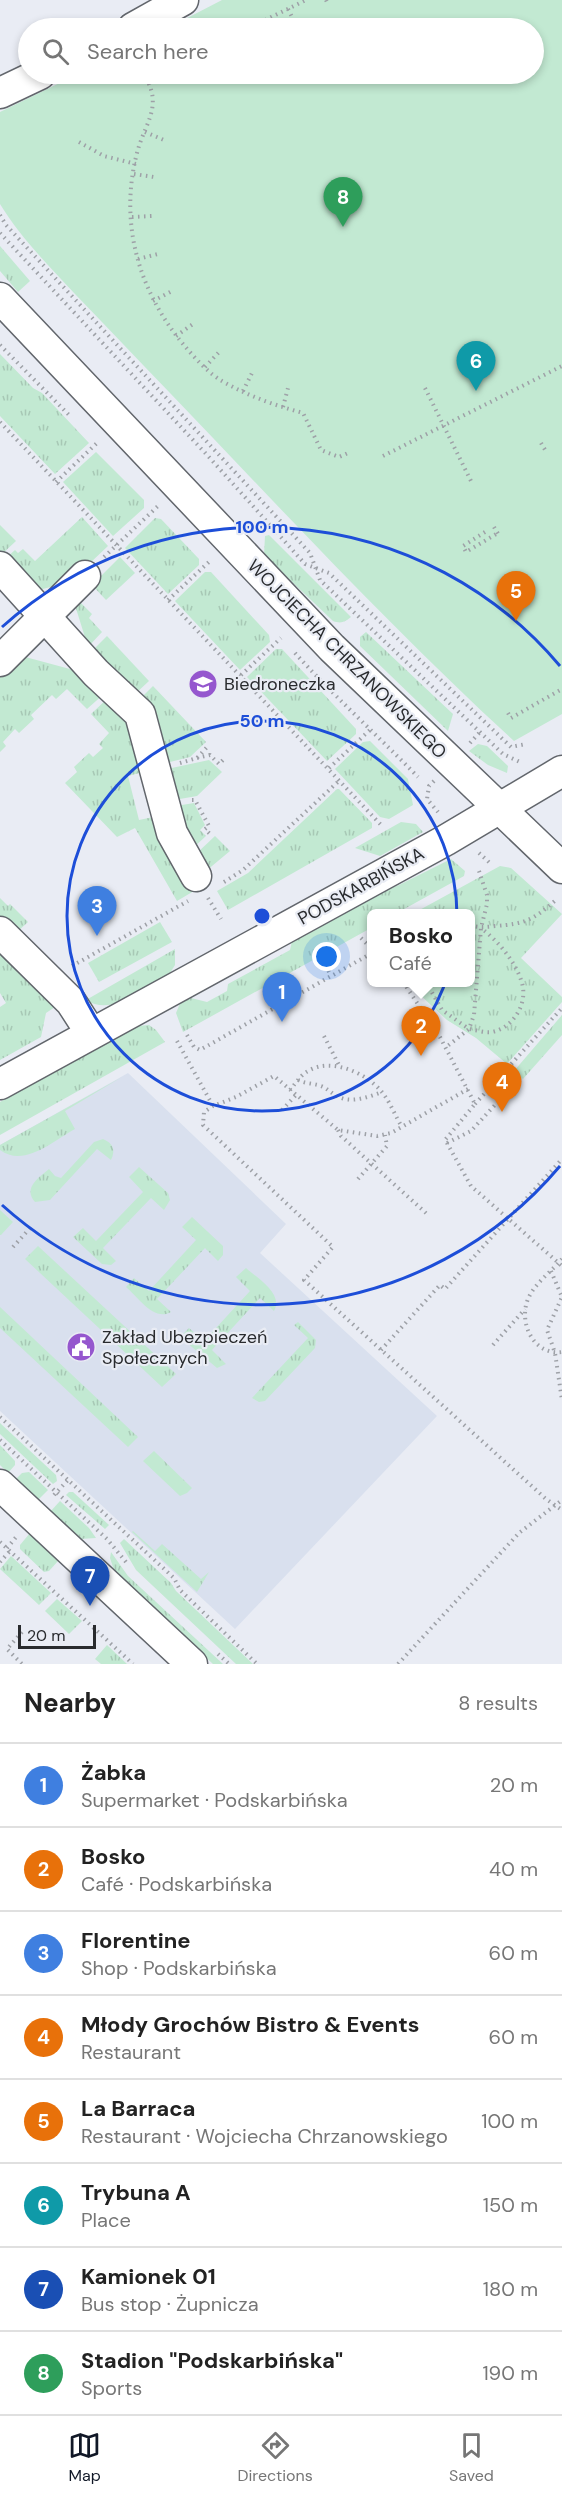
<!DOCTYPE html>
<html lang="en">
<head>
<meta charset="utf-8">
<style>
	:root { --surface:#fff; --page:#f2f2f2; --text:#222; --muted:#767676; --line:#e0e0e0; --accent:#111827 }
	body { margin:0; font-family:"DM Sans",sans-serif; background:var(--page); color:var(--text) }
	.scale { position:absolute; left:18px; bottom:15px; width:78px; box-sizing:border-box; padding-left:6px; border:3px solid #292b2e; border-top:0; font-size:16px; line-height:21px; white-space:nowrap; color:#292b2e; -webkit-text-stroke:4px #e9ecf4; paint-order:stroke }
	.you { position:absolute; left:327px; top:957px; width:21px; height:21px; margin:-15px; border:4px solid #fff; border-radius:50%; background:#1a73e8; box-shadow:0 0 0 9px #1a73e833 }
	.badge { display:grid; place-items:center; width:39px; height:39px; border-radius:50%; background:var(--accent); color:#fff; font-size:20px; font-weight:700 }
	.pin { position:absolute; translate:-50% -50px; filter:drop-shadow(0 2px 3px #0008) }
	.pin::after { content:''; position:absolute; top:32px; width:21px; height:18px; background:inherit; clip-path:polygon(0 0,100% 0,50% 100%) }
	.popup { position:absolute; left:367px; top:909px; width:108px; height:78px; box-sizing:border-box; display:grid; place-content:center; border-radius:9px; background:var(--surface); filter:drop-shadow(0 2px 4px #0005); font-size:20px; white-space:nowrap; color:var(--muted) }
	.popup b { font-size:22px; color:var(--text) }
	.popup::after { content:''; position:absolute; left:50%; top:100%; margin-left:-12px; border:12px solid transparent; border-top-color:var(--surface) }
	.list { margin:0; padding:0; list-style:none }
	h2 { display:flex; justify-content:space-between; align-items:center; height:78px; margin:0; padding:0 24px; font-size:26px }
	h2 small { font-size:20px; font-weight:400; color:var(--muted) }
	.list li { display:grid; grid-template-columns:39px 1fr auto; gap:18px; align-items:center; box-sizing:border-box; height:84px; padding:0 24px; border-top:2px solid var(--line) }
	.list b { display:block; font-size:22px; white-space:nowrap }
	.list p { margin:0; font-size:20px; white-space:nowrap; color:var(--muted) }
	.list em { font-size:20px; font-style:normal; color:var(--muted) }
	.icon { flex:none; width:33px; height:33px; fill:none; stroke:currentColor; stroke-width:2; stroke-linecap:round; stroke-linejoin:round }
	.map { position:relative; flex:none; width:562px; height:1664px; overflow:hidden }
	.search { position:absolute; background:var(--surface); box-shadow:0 3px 9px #0003; left:18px; right:18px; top:18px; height:66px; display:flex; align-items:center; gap:15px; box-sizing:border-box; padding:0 21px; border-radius:33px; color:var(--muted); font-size:22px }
	.sheet { height:750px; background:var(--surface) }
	nav { display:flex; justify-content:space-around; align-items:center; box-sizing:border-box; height:84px; border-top:2px solid var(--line); background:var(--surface); font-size:16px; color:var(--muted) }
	nav a { display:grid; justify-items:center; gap:3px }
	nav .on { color:var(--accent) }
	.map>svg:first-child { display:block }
	.built { fill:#d9e0ee }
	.grass { fill:url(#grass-tufts) }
	.pitch { fill:#c2e9d2 }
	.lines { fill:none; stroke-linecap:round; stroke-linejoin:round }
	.minor-casing { stroke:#62666c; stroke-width:33 }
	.path { stroke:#9ea1a7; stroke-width:4; stroke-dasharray:1.5 4.5; stroke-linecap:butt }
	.minor { stroke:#fff; stroke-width:30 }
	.ring { fill:none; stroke:#1d4ed8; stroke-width:3 }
	.labels { text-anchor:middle; stroke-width:4.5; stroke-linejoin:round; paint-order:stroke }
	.street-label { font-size:18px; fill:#292b2e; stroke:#e9ecf4 }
	.poi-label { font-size:18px; fill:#292b2e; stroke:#e9ecf4; text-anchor:start }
	.centre { fill:#1d4ed8; stroke:#e9ecf4; stroke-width:3 }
	.ring-label { font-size:18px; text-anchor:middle; font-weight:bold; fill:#1d4ed8; stroke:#e9ecf4; stroke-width:4.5; stroke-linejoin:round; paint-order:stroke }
</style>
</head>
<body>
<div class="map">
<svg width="562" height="1664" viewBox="0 0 562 1664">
	<defs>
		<pattern id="grass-tufts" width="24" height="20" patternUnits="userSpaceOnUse" patternTransform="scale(1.5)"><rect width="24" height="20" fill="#c2e9d2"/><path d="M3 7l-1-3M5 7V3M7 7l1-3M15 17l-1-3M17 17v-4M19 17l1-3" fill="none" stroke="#a7c8b5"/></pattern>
	</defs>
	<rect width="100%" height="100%" fill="#e9ecf4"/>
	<!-- built -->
	<path class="built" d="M128 1073 286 1224 260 1253 437 1416 235 1629 0 1411V1145Z"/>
	<!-- grass -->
	<g class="grass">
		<path d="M0 246 30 281 18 292 0 271Z"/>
		<path d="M0 354 33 388 42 393 89 443 55 474 0 416Z"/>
		<path d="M96 452 144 500V508L113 536 63 482Z"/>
		<path d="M82 517 108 546 70 582 35 591 5 559 15 550 18 553 23 549 35 561Z"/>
		<path d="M155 518 161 519 199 559V565L168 594 125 548Z"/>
		<path d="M0 525 16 541 1 555 0 553Z"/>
		<path d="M269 535 351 617C345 622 341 624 333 621L264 555 265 536Z"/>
		<path d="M120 557 135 573 106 600 92 585Z"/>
		<path d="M205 572H211L269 635 270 642 240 670 175 601Z"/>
		<path d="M77 599 92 614 89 618 102 632 88 647 74 602Z"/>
		<path d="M366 632 453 714 448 731 360 646V637Z"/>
		<path d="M107 636 149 681 134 695 92 651Z"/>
		<path d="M276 649H282L356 729V734L327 761 247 677Z"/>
		<path d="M18 655 81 672 105 693 87 709 67 689 56 699 52 695 31 715 34 719 19 733 15 729 3 742 6 746 0 752V671L15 667Z"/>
		<path d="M153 686 206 742 190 757 166 763 139 700Z"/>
		<path d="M109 697 134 724 147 771 128 776 139 820 158 816 163 835 194 891 177 901 135 828 117 837 65 783 77 772 74 767 89 753 93 757 103 748 99 744 109 733 91 714Z"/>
		<path d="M370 741 408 779 413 805 389 819 380 817 335 769 363 742Z"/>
		<path d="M478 744 487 746 508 766 507 773 488 765 469 751Z"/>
		<path d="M209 760 222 772 197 796 174 800 167 769Z"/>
		<path d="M337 789H339L372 823V828L228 910 217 891 248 873Z"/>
		<path d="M194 803 205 825 200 830 206 836 192 849 176 806Z"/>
		<path d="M401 822 416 824 423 832 380 856 355 848Z"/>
		<path d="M215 836 230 851 206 871 196 854Z"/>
		<path d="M451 859 465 871 464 876 397 913 372 914 371 928 183 1032 176 1013 181 1001 187 997 207 1002 227 991 228 984 290 950 292 941 366 898 399 885Z"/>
		<path d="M500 866 511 868 562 914 521 958 562 997V1002L507 1064 476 1038 447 1020 418 993 419 988 413 983 470 982V914L414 913Z"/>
		<path d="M0 898 8 906 10 904 28 922 16 933 0 918Z"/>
		<path d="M160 922 172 942 99 982 88 963Z"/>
		<path d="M0 947 58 1005 46 1013 41 1037 0 1060V1007L6 1003 0 993Z"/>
		<path d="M175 949V965L170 973C147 986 113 1018 86 1000Z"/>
		<path d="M562 1015V1035L523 1079 514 1071Z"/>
		<path d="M149 1025 156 1030 165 1042 0 1135V1102L126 1031 137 1026Z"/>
		<path d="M122 1077 65 1111 75 1129C53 1141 24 1168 0 1150V1145Z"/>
		<path d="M103 1139C113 1143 116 1150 111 1160L97 1149 50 1200 35 1202C23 1188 38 1178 49 1169L55 1176 61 1178 94 1142Z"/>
		<path d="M139 1167 168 1193 170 1200 164 1210 151 1198 103 1248 116 1261 111 1265 102 1264 73 1237 83 1228 96 1241 143 1192 129 1177Z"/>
		<path d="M0 1210 13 1222 1 1235H0Z"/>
		<path d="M192 1217 223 1246V1255L218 1261 205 1248 157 1299 171 1312C154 1322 138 1297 126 1287L134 1278 149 1291 196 1240 182 1227Z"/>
		<path d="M38 1246 176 1374 162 1387 25 1259Z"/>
		<path d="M246 1268C257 1278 284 1294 274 1311L260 1298 212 1350 226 1364 217 1368 180 1337 189 1328 204 1341 250 1291 236 1277Z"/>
		<path d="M0 1307 138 1437 128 1447 0 1328Z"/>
		<path d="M298 1322 316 1340 315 1348 265 1401 259 1402 252 1398 308 1338 294 1325Z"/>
		<path d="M0 1423 56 1475 57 1481 53 1484 0 1434Z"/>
		<path d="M0 1445 15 1461V1465L8 1473 0 1465Z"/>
		<path d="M154 1451 192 1488 187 1493 180 1496 143 1461Z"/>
		<path d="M29 1472 48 1490 38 1500 16 1479 22 1473Z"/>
		<path d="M69 1492H73L109 1525 105 1529 66 1495Z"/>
		<path d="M60 1501 89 1528 96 1538 80 1539 50 1512Z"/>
		<path d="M133 1531 155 1551 162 1544 201 1579 209 1572 197 1592 132 1532Z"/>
		<path d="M30 1533 59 1560 49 1571 44 1572 20 1549V1545Z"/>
		<path d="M124 1539 171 1583 176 1591 253 1664H236L136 1570 120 1543Z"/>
		<path d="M111 1552 128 1576 223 1664H213L115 1573 110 1558Z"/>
		<path d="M11 1556 51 1593 39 1605 0 1569Z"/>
		<path d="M57 1599 82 1621 69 1634 45 1611Z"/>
		<path d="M107 1645 127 1664H101L95 1659Z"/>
	</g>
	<!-- pitch -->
	<path class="pitch" d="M222 0H562V714L514 741C394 631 283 511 170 393 138 360 107 327 75 294 49 266 20 237 0 204V112L78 74H534V28H168Z"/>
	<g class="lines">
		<!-- minor casing -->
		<g class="minor-casing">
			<g id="minor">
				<path d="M133 28 183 0"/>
				<path d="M0 93 40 74"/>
				<path d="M0 298 332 648 562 868"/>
				<path d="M0 567 96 673 140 714 172 833 196 876"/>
				<path d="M0 661 85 576"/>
				<path d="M0 932 71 1002 91 1033"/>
				<path d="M0 1084 446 840 562 771"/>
				<path d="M0 1485 192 1664"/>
			</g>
		</g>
		<!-- path -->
		<g class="path">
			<path d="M326 0 328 4"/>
			<path d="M288 9 294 21"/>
			<path d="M249 28 306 0"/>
			<path d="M160 74 147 80C162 108 144 125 137 153 119 222 138 290 183 344 194 357 208 373 222 381 248 396 274 405 303 413L321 450 339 457 348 453"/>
			<path d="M145 132 164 140"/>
			<path d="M79 142 104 156 136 164"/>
			<path d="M134 174 154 177"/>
			<path d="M0 215 6 225 310 553 320 580 503 754 522 763"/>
			<path d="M132 217 152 216"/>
			<path d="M0 233 208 456 305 564 329 573 511 747 526 744"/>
			<path d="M138 259 158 254"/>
			<path d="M153 301 172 291"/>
			<path d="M176 336 193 324"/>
			<path d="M0 345 71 417"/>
			<path d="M205 367 220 351"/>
			<path d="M425 388 471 481"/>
			<path d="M243 391 252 373"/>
			<path d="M283 407 288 388"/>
			<path d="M0 422 383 827"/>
			<path d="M541 443 547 453"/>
			<path d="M383 456 562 366"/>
			<path d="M56 482 97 443"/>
			<path d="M494 527 500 537"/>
			<path d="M485 532 463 546 466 552 498 533"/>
			<path d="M104 557 158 506"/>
			<path d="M168 600 210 561"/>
			<path d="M295 653C334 696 377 735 418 777"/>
			<path d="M241 675 281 638"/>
			<path d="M508 713 511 718 562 689"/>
			<path d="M470 743 480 732"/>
			<path d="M197 758 210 755 219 764 223 760"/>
			<path d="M180 763 197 758 209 745"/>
			<path d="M329 768 371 729"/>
			<path d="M434 781 429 786 427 799 438 812"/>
			<path d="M192 800H195L209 826 205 829 211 835"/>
			<path d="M479 853 491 864"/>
			<path d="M479 871 487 895V904L481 928 474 1015 469 1029C476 1030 484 1033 492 1032 513 1028 528 1004 522 983 516 962 498 941 481 928"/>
			<path d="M224 882 243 870 340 780"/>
			<path d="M208 898 221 919"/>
			<path d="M445 914H446"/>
			<path d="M470 925C479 928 486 927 495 926 525 924 533 920 556 900"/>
			<path d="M361 938 372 949"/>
			<path d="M323 960 331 976"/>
			<path d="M72 966 188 901"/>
			<path d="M403 982 440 1037 475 1104 445 1140 447 1143 471 1186 562 1266"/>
			<path d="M426 982 442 1010 469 1029 445 1048"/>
			<path d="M276 986 285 1002"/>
			<path d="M187 1035 194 1047 200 1050 372 953"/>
			<path d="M324 1036 340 1067"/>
			<path d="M177 1041 213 1106"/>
			<path d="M298 1080C306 1084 313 1083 321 1086 327 1088 331 1093 337 1096 351 1104 368 1097 382 1092"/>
			<path d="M468 1089 391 1133 377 1136 338 1130 274 1076 236 1097 213 1106 204 1112 203 1125 333 1247 304 1280 546 1499 562 1510"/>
			<path d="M290 1090C296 1083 301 1074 310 1070 332 1058 366 1073 381 1091 390 1101 395 1116 402 1127"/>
			<path d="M475 1104 562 1008"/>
			<path d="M282 1110 296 1095"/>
			<path d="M338 1130 341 1136 427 1214"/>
			<path d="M447 1143 471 1131 506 1093 495 1083"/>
			<path d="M358 1179 387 1146 385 1135"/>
			<path d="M13 1247 31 1227"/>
			<path d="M562 1259C552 1271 534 1284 528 1299 518 1323 534 1356 562 1352"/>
			<path d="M551 1271 562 1297 547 1330 555 1353 562 1400"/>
			<path d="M493 1345 525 1309"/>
			<path d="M381 1350 440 1285 445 1289 562 1159"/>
			<path d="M0 1417 174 1578 180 1590 257 1664"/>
			<path d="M0 1440 107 1539 126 1562"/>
			<path d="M54 1495 68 1480"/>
			<path d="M0 1542 133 1664"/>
			<path d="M7 1548 17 1536"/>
			<path d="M0 1562 10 1551"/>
			<path d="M22 1632 7 1649 22 1664"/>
			<path d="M218 1654 229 1664"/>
			<path d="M398 1664 519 1533 562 1500"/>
		</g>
		<!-- minor -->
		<use href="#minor" class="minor"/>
	</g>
	<!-- distance rings -->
	<g class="ring">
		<circle cx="262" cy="916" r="195"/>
		<path d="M560 1166A389 389 0 0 1 2 1205M2 627A389 389 0 0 1 560 666"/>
	</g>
	<!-- icons -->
	<defs>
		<g id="school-disc" transform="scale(1.5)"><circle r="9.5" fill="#9557ce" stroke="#e9ecf4"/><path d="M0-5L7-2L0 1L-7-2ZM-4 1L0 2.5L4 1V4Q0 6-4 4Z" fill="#fff"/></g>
		<g id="civic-disc" transform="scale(1.5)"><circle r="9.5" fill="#9557ce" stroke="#e9ecf4"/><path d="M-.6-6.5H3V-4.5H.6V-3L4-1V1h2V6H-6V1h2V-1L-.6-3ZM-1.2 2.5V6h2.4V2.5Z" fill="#fff"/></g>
	</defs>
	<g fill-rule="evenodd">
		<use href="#school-disc" x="203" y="684"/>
		<use href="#civic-disc" x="81" y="1347"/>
	</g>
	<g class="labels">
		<!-- street labels -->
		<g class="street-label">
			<text transform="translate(347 659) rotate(45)" y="6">WOJCIECHA CHRZANOWSKIEGO</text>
			<text transform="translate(361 886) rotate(-29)" y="6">PODSKARBIŃSKA</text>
		</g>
		<!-- poi labels -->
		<g class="poi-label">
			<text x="224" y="690">Biedroneczka</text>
			<text x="102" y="1343">Zakład Ubezpieczeń<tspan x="102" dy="21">Społecznych</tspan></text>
		</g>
	</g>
	<circle cx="262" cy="916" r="9" class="centre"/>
	<g class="ring-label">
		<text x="262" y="533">100 m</text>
		<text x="262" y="727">50 m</text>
	</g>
</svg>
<div class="scale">20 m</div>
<div class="you"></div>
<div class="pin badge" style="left:282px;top:1022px;background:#3f7fe0">1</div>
<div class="pin badge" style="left:421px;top:1056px;background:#e8710a">2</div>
<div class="popup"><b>Bosko</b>Café</div>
<div class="pin badge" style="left:97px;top:936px;background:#3f7fe0">3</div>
<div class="pin badge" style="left:502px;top:1112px;background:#e8710a">4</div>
<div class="pin badge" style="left:516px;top:621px;background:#e8710a">5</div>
<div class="pin badge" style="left:476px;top:391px;background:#0f9aa8">6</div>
<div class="pin badge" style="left:90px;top:1606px;background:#1a4fb4">7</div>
<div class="pin badge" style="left:343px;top:227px;background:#2e9e5b">8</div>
<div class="search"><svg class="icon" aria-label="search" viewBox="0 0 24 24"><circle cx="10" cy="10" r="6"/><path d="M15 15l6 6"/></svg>Search here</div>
</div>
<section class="sheet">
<h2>Nearby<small>8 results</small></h2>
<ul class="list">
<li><span class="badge" style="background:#3f7fe0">1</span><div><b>Żabka</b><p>Supermarket · Podskarbińska</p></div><em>20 m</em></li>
<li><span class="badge" style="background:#e8710a">2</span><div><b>Bosko</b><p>Café · Podskarbińska</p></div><em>40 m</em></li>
<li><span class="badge" style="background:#3f7fe0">3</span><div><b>Florentine</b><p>Shop · Podskarbińska</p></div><em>60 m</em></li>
<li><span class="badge" style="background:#e8710a">4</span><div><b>Młody Grochów Bistro &amp; Events</b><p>Restaurant</p></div><em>60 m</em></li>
<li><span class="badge" style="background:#e8710a">5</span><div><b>La Barraca</b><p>Restaurant · Wojciecha Chrzanowskiego</p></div><em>100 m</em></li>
<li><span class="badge" style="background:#0f9aa8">6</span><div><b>Trybuna A</b><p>Place</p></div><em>150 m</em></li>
<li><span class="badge" style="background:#1a4fb4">7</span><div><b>Kamionek 01</b><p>Bus stop · Żupnicza</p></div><em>180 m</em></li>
<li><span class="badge" style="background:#2e9e5b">8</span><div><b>Stadion &quot;Podskarbińska&quot;</b><p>Sports</p></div><em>190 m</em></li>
</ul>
</section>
<nav>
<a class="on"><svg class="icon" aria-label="map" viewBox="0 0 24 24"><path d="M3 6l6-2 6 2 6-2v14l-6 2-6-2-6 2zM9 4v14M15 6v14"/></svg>Map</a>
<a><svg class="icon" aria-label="directions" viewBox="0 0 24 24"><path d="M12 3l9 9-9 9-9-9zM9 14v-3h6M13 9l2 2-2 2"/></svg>Directions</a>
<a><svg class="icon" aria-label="saved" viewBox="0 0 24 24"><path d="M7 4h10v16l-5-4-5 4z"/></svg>Saved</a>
</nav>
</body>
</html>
